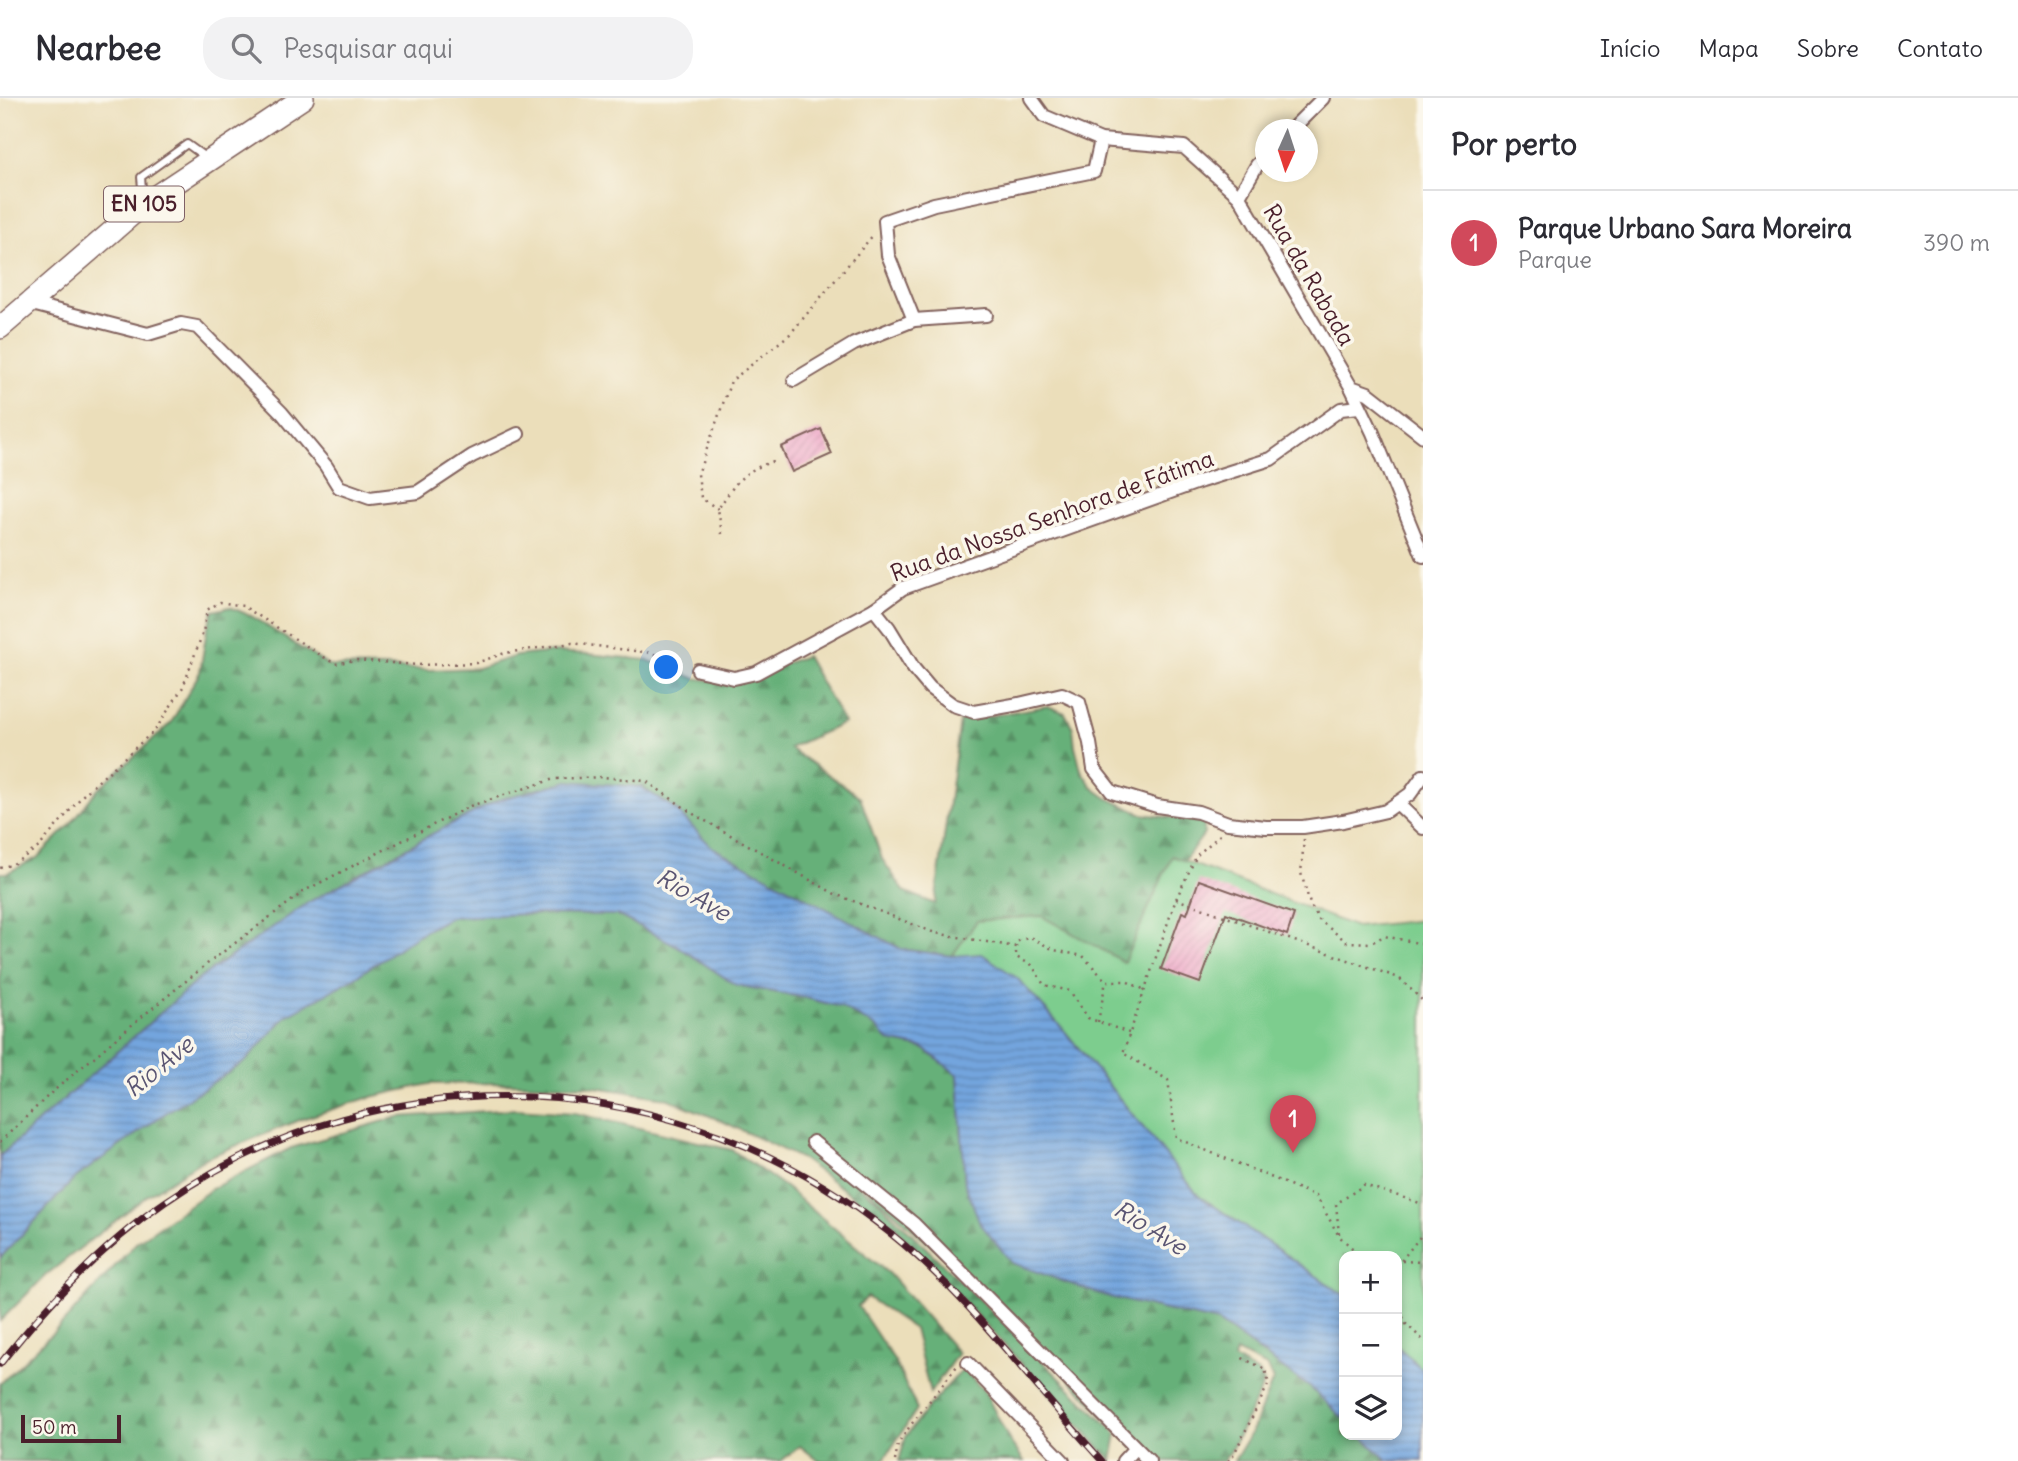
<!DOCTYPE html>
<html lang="pt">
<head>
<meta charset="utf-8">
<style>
	:root { --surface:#fff; --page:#f2f2f3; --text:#2b2b33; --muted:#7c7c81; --line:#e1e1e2; --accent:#d1495b }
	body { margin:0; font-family:Delius,sans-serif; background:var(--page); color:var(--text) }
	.controls { position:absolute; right:21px; bottom:21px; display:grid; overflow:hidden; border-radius:14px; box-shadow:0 4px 10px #0003 }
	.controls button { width:63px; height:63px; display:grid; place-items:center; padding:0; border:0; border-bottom:2px solid var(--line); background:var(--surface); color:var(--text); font:35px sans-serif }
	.compass { position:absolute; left:1255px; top:21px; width:63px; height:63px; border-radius:50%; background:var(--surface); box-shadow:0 4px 10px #0003; rotate:183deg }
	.scale { position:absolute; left:21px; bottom:18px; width:100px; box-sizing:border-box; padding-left:7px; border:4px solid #4a1f2b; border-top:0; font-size:19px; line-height:24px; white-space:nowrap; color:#4a1f2b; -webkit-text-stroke:5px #fbf7ec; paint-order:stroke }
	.you { position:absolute; left:667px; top:570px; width:24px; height:24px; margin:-18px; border:5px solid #fff; border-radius:50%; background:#1a73e8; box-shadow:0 0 0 10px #1a73e833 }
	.badge { display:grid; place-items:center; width:46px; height:46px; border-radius:50%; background:var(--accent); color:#fff; font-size:23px; font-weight:700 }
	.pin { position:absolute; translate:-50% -58px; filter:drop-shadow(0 2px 4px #0008) }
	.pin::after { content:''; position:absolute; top:37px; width:24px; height:21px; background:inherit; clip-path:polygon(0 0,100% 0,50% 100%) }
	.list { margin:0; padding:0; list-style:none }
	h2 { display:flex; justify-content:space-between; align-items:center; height:91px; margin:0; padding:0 28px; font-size:30px }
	h2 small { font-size:23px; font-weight:400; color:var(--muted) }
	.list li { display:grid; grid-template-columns:46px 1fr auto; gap:21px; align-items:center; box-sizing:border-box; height:105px; padding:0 28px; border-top:2px solid var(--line) }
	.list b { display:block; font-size:26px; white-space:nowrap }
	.list p { margin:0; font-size:23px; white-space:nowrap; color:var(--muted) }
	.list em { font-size:23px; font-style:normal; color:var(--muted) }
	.icon { flex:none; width:38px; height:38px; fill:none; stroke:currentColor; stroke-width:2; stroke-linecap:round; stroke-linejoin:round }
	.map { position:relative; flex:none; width:1423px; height:1363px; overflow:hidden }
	header { display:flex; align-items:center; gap:42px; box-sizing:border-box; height:98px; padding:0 35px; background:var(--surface); border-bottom:2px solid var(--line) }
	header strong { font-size:33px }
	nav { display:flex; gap:38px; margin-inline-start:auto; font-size:24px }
	.search { width:490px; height:63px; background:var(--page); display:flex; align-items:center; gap:18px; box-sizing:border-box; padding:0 24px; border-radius:28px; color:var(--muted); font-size:26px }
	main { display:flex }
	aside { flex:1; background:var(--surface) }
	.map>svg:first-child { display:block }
	.forest { fill:url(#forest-firs); stroke:#586852; stroke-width:2 }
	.park { fill:#7dcd8e; stroke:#64765c; stroke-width:2 }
	.water { fill:url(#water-rules); stroke:#5e6284; stroke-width:2 }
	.building { fill:url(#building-hatch) }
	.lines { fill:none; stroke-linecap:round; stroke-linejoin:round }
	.lane-casing { stroke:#82625d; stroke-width:10 }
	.street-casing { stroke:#82625d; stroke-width:16 }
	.primary-casing { stroke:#82625d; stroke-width:24 }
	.path { stroke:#82625d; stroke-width:2.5; stroke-dasharray:2 5; stroke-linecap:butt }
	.lane { stroke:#fff; stroke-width:6 }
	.street { stroke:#fff; stroke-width:12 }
	.primary { stroke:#fff; stroke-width:21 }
	.rail-casing { stroke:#4a1f2b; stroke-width:7 }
	.rail { stroke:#fbf7ec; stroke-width:4.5; stroke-dasharray:13; stroke-linecap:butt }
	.labels { text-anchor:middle; stroke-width:7; stroke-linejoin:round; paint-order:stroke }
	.shield { fill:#fbf7ec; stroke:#7f6065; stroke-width:2 }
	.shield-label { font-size:21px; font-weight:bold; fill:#4a1f2b }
	.street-label { font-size:23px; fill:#4a1f2b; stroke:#fbf7ec }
	.water-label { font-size:24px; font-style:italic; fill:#5a5573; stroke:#fbf7ec }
</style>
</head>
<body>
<header>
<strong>Nearbee</strong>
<div class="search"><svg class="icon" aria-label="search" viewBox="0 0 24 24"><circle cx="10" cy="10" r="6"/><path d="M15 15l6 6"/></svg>Pesquisar aqui</div>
<nav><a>Início</a><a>Mapa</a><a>Sobre</a><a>Contato</a></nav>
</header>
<main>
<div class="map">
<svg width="1423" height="1363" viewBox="0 0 1423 1363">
	<defs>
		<pattern id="forest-firs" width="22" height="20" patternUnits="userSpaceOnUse" patternTransform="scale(1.75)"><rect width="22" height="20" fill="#66b079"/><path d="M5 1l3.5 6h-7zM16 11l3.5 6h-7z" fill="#568f63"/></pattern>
		<pattern id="water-rules" width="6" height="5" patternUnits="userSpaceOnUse" patternTransform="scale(1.75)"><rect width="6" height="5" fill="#73a5de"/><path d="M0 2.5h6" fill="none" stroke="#6086b4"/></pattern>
		<pattern id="building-hatch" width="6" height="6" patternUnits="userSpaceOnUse" patternTransform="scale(1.75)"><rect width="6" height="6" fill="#ed9dc3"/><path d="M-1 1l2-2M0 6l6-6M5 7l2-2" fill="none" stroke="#c27f9f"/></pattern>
	</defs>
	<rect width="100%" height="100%" fill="#fbf7ec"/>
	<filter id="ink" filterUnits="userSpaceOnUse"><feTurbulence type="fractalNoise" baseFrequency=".0143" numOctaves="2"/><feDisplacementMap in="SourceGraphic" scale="14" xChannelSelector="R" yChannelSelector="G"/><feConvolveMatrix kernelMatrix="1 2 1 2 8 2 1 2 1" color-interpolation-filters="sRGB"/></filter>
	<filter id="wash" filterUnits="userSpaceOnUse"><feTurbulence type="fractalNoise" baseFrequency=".00686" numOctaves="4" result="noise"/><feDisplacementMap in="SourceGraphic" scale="28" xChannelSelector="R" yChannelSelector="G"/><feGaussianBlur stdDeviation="1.57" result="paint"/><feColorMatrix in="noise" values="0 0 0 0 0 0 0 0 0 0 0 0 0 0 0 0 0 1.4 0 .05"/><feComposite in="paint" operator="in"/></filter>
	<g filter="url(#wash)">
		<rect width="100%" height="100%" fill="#ebdeba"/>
		<!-- forest -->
		<g class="forest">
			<path d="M230 509 251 518 329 568 388 569 428 572 478 570 516 558 553 554 588 556 647 562 694 580 730 585 806 558 844 625 789 650 860 699 882 761 904 793 935 806 960 623 1048 608 1065 615 1073 630 1075 648 1081 672 1093 690 1107 700 1142 716 1204 724V736L1171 780 1124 864 1041 818 977 823 952 858 901 851 711 749 675 711 641 689 432 736 309 804 200 880 0 1058V775H7L37 760 69 728 97 692 171 625 200 574 207 531 213 513Z"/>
			<path d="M528 816 617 817 676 847 736 887 806 900 841 909 876 929 889 943 923 950 958 977 965 1086 1012 1165 1105 1198 1218 1224 1311 1290 1344 1321V1337H1361L1388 1363H1234L1252 1333 1273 1282 1267 1269 1236 1254 1234 1261 1260 1276 1264 1285 1230 1354 1223 1363H1147L1003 1211 809 1039 806 1047 877 1102 1117 1336 1112 1363 894 1128 802 1061 722 1023 666 1000 589 988 509 985 429 986 367 1000 299 1022 206 1060 148 1097 46 1177 0 1223V1160L75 1080 164 1016 246 963 286 918 354 880 419 836 450 819Z"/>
			<path d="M516 1011 575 1015 732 1052 785 1089 889 1176 958 1255 930 1295 914 1231 867 1199 858 1208 895 1264 917 1311 883 1363H819L800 1348 781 1363H0V1286L62 1226 136 1145 213 1090 291 1050 398 1019Z"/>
			<path d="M963 1271 985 1294 1009 1342 1024 1363H899L906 1338 930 1307Z"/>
		</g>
		<!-- park -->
		<path class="park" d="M1172 758 1356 829 1423 822V1272L1397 1248V1158H1344V1197L1198 1097 1062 930 1017 880 952 858 977 823 1041 818 1124 864Z"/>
		<!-- water -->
		<g class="water">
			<path d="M568 683 641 689 675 711 712 749 901 851 952 858 982 856 1017 880 1062 930 1198 1097 1344 1197V1321L1311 1290 1218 1224 1105 1198 1012 1165 980 1125 965 1086 958 977 923 950 889 943 876 929 841 909 806 900 736 887 676 847 617 817 528 816 450 819 419 836 354 880 286 918 246 963 164 1016 75 1080 0 1160V1058L200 880 309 804 432 736 498 702Z"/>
			<path d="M1397 1248 1423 1272V1363H1388L1361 1337H1397Z"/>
		</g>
		<g id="blocks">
			<!-- building -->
			<g class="building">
				<path d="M821 331 832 356 792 374 781 349Z"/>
				<path d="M1199 782 1294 816 1287 837 1226 815 1200 885 1161 871 1182 814 1187 816Z"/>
			</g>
		</g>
	</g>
	<g filter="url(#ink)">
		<use href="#blocks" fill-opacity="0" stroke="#82625d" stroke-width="2"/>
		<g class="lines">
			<!-- lane casing -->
			<g class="lane-casing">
				<path id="lane" d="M143 101 141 79 187 46 205 59"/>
			</g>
			<!-- street casing -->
			<g class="street-casing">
				<g id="street">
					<path d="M1031 0 1044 18 1101 42 1184 49 1239 98 1351 289 1373 335 1423 458"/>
					<path d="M1291 32 1323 0"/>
					<path d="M1239 98 1257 67 1266 58"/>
					<path d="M28 205 148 236 181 226 197 229 282 315 326 368 339 389 370 400 418 394 472 358 518 336"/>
					<path d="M914 222 888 157 885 123 934 106 1094 73 1101 42"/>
					<path d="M794 282 854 246 914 222 986 217"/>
					<path d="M1351 289 1368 295 1423 338"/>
					<path d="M874 511 889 530 914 571 930 590 953 607 974 614 1019 606 1062 596 1079 604 1090 645 1094 671 1112 694 1157 708 1198 714 1228 725 1266 729H1303L1343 723 1386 713 1410 696 1423 678"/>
					<path d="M698 572 734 580 756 575 874 511 903 490 1201 383 1271 361 1341 311 1359 309"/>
					<path d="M1397 705 1423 730"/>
					<path d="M813 1044 914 1126 1149 1363"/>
					<path d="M968 1265 1063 1363"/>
					<path d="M1123 1363 1135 1350"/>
				</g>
			</g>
			<!-- primary casing -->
			<g class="primary-casing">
				<path id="primary" d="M0 230 144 106 303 0"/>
			</g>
			<!-- path -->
			<g class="path">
				<path d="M718 411 701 400 698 376 731 283 790 236 874 136"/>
				<path d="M722 436 718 411C737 383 741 374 774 363"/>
				<path d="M1220 737 1197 757 1176 801 1123 955 1168 982 1176 1040 1316 1098 1339 1138 1361 1158"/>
				<path d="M1304 741 1301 775 1310 806 1319 822 1347 844 1371 845 1384 838 1423 846"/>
				<path d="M0 770 13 766 39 749 83 697 156 631 183 589 203 534 207 512 220 504 243 508 335 566 355 562 417 567 476 565 505 555 572 545 651 555 686 568"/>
				<path d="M1176 801 1399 880 1423 903"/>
				<path d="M1098 924 1106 883"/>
				<path d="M1129 935 1088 920 1070 893 1044 887 1032 867 1016 859V844L1030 839 1054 852 1083 858 1106 883H1126L1145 892"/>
				<path d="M0 1044 51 995 139 921 207 866 306 792 470 708 554 681 603 679 646 683 695 717 835 796 935 835 1016 849"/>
				<path d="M1339 1136 1336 1106 1364 1087 1423 1106"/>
				<path d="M1402 1163 1423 1164"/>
				<path d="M1397 1168 1423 1135"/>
				<path d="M1397 1206 1406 1226 1423 1242"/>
				<path d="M895 1363 898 1346 910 1328 957 1268"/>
				<path d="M1228 1363 1234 1356 1269 1285 1265 1271 1238 1258"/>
			</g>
			<!-- lane -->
			<use href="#lane" class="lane"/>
			<!-- street -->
			<use href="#street" class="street"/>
			<!-- primary -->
			<use href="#primary" class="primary"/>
			<!-- rail casing -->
			<g class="rail-casing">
				<path id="rail" d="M0 1266C48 1205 101 1148 165 1104 387 951 681 967 890 1135 971 1200 1032 1287 1102 1363"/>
			</g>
			<!-- rail -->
			<use href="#rail" class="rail"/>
		</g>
	</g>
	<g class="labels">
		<!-- shield labels -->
		<rect class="shield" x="104" y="88.5" width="80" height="35" rx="5"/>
		<g class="shield-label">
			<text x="144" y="113">EN 105</text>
		</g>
		<!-- street labels -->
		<g class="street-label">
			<text transform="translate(1309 177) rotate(60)" y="8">Rua da Rabada</text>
			<text transform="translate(1052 418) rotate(-20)" y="8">Rua da Nossa Senhora de Fátima</text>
		</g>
		<!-- water labels -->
		<g class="water-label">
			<text transform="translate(693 797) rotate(30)" y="8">Rio Ave</text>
			<text transform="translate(159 969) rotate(-39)" y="8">Rio Ave</text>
			<text transform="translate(1150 1130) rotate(32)" y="8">Rio Ave</text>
		</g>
	</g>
</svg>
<div class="controls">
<button>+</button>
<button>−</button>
<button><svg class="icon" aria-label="layers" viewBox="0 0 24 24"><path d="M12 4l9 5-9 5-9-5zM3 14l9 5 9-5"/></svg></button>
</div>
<svg class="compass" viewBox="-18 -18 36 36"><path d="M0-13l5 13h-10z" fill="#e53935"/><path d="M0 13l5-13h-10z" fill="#7c7c81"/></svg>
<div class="scale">50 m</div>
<div class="you"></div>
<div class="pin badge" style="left:1293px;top:1055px">1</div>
</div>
<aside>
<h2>Por perto<small></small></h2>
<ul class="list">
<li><span class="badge">1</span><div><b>Parque Urbano Sara Moreira</b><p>Parque</p></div><em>390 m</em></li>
</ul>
</aside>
</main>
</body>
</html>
